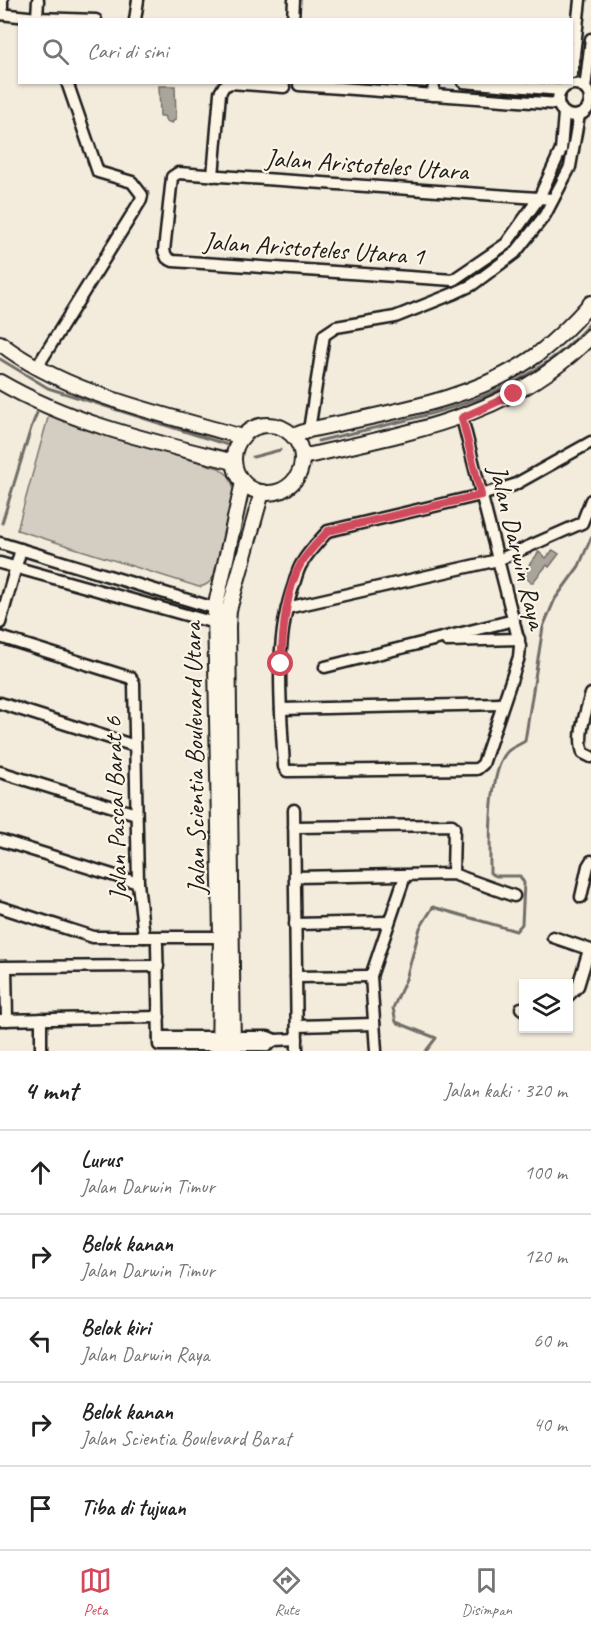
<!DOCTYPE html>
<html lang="id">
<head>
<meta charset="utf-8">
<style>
	:root { --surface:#fff; --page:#f2f2f2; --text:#222; --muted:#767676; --line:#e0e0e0; --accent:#d1495b }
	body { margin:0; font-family:Caveat,sans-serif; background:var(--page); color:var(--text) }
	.controls { position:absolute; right:18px; bottom:18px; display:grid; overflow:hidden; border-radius:0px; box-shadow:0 2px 4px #0004 }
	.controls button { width:54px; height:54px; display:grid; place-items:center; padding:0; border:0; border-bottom:2px solid var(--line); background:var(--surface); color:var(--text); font:30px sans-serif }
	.stop { position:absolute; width:18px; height:18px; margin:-14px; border:4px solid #d1495b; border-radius:50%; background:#fff }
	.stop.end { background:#d1495b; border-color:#fff; box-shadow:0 2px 6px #0008 }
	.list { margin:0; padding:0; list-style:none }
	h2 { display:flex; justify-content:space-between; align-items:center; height:78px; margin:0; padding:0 24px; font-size:26px }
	h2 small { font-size:20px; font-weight:400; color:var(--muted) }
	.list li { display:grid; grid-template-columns:39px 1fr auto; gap:18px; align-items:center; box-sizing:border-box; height:84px; padding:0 24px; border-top:2px solid var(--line) }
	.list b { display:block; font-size:22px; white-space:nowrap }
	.list p { margin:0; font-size:20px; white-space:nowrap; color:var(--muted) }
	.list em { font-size:20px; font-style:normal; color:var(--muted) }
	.icon { flex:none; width:33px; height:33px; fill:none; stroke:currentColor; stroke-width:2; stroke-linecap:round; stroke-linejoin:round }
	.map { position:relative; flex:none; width:591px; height:1051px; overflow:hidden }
	.search { position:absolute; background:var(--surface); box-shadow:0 2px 4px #0004; left:18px; right:18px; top:18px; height:66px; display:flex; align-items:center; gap:15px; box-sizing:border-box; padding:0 21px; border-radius:0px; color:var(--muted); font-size:22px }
	.sheet { height:498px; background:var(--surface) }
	nav { display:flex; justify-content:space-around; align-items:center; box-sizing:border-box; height:84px; border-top:2px solid var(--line); background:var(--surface); font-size:16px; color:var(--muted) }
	nav a { display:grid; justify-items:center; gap:3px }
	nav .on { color:var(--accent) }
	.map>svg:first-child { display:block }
	.green { fill:#d3cec1; stroke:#78756e; stroke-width:1.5 }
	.water { fill:#aaa59b; stroke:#716e68; stroke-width:1.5 }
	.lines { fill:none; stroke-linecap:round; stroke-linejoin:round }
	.stream { stroke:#716e68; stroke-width:3 }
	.minor-casing { stroke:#1c1c1c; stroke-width:15 }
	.tertiary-casing { stroke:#1c1c1c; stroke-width:18 }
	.minor { stroke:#fcf5e5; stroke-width:10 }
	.tertiary { stroke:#fcf5e5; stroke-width:14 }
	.route { stroke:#d1495b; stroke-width:8 }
	.labels { text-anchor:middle; stroke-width:4.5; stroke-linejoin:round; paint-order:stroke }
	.street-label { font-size:26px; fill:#1c1c1c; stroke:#fcf5e5 }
</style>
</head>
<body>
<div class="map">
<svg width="591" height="1051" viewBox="0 0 591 1051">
	<rect width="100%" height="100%" fill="#f3ecdd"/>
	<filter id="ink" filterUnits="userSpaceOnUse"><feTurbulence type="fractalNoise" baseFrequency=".0167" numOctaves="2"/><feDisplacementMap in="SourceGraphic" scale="12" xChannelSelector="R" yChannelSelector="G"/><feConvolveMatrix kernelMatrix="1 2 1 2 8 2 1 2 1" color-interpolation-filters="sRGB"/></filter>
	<g filter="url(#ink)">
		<!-- green -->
		<path class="green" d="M49 414 105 435 219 468 229 476 237 496 217 570C213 578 210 585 199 587L17 530Z"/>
		<!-- water -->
		<g class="water">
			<path d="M159 86H175L176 118 172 123 166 121 164 116H160Z"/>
			<path d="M553 550 559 554 549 567 547 565 532 583 522 574 539 552 546 558Z"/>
		</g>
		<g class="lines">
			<!-- stream -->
			<g class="stream">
				<path d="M0 359 48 388 228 445"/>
				<path d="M318 441C400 421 490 408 558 354 570 345 581 333 591 322"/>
				<path d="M253 457 280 450"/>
				<path d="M2 523 31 428 39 408"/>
				<path d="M426 1051 436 1038 396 1022 393 1008 406 979 420 928 433 907 516 931 522 924 524 883 520 876H496L490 873C490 846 488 770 508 751 513 747 519 745 525 741L543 627 555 599 579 566 591 538"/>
			</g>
			<!-- minor casing -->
			<g class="minor-casing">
				<g id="minor">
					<path d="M0 14 37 18 96 20"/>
					<path d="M2 14V0"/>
					<path d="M37 18 38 0"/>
					<path d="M135 20 138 0"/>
					<path d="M293 20 294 0"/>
					<path d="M572 73 580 0"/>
					<path d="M463 82 561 90"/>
					<circle cx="574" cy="100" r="16"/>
					<path d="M299 85 558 104"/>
					<path d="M585 89 591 39"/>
					<path d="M433 95 434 82"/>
					<path d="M213 176 220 93 224 86 231 83 284 87"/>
					<path d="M453 280 173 261 167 258 164 251 172 177 178 173 553 199"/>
					<path d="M453 280 506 244 539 198 561 150 564 113"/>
					<path d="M37 367 141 200 142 195 132 182 98 172 67 82"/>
					<path d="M462 418 520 646 519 657 483 764 477 769 287 771 284 767C281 707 273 642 294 584 296 577 298 569 302 563 309 551 319 541 328 531L481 495 514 485 591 442"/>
					<path d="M309 430 324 335 336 327 395 317 455 293 472 285 515 253 545 215 570 167 579 115"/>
					<path d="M0 543 221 610"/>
					<path d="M0 563 222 625"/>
					<path d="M287 608 498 560 582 523 591 500"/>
					<path d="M0 623 21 549"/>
					<path d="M0 637 131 678 134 683 138 883 144 937"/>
					<path d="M447 641 519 639"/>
					<path d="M325 667 514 620"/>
					<path d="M591 694C586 712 577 735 583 753L591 757"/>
					<path d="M0 703 135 746"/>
					<path d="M281 709 502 704"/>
					<path d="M0 772 136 814"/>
					<path d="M294 810 297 1051"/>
					<path d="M294 827 452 825 454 827 453 874"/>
					<path d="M0 840 138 883"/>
					<path d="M295 877 453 874 514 896"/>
					<path d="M581 897 588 866 591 861"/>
					<path d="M0 907 93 937H221"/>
					<path d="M295 924 389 922"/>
					<path d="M553 937 591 950"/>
					<path d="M157 944 159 1043"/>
					<path d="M0 967 158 966"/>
					<path d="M6 967 7 1020"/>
					<path d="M296 977 371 976"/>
					<path d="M568 996 578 986 589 950"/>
					<path d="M521 1008 524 1010"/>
					<path d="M41 1019V1051"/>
					<path d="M0 1020 159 1017"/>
					<path d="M297 1026 374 1024"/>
					<path d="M159 1037H268L275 1040"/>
					<path d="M159 1045H268L275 1040 297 1039"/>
					<path d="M376 1051 371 976 405 876"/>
				</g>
			</g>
			<!-- tertiary casing -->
			<g class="tertiary-casing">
				<g id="tertiary">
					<path d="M0 343C65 394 163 414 242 437"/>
					<path d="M0 382C72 424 154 442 234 462"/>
					<circle cx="268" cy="459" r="34"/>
					<path d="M293 436 309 430C384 413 475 401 538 354 557 339 575 321 591 303"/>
					<path d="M302 457C407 433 512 417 591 336"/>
					<path d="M219 1051 221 937 215 609 243 482"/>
					<path d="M233 1051 228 626 229 610 262 492"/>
				</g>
			</g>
			<!-- minor -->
			<use href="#minor" class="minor"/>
			<!-- tertiary -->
			<use href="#tertiary" class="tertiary"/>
		</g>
	</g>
	<g class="lines" filter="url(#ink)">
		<!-- route -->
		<path class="route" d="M281 664C283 633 285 591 301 563 308 552 319 541 328 531L481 495 462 418 514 394"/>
	</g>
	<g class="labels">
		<!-- street labels -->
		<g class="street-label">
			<text transform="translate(367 164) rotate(4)" y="9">Jalan Aristoteles Utara</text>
			<text transform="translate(314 248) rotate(4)" y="9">Jalan Aristoteles Utara 1</text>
			<text transform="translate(518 547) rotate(76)" y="9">Jalan Darwin Raya</text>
			<text transform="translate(194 758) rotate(-91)" y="9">Jalan Scientia Boulevard Utara</text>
			<text transform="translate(115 809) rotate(-92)" y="9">Jalan Pascal Barat 6</text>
		</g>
	</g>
</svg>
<div class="controls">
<button><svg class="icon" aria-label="layers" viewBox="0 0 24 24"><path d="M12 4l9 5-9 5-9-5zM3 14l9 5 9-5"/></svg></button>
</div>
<div class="stop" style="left:281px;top:664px"></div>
<div class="stop end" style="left:514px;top:394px"></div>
<div class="search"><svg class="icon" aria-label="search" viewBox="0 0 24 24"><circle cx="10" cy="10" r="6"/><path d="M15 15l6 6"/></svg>Cari di sini</div>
</div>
<section class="sheet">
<h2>4 mnt<small>Jalan kaki · 320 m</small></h2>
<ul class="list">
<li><svg class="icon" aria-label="ahead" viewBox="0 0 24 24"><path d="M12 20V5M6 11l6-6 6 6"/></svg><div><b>Lurus</b><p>Jalan Darwin Timur</p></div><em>100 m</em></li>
<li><svg class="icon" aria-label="right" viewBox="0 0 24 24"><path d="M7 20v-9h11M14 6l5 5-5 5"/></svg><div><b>Belok kanan</b><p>Jalan Darwin Timur</p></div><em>120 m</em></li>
<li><svg class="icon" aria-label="left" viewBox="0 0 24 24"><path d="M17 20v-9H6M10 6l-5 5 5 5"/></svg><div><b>Belok kiri</b><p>Jalan Darwin Raya</p></div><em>60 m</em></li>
<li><svg class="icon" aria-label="right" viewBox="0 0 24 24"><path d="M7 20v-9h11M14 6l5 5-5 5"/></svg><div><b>Belok kanan</b><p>Jalan Scientia Boulevard Barat</p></div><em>40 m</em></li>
<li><svg class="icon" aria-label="arrive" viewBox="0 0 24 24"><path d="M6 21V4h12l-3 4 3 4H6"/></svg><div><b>Tiba di tujuan</b></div></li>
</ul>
</section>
<nav>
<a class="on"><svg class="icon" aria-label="map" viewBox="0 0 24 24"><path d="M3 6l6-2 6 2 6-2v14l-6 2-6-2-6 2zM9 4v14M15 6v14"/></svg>Peta</a>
<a><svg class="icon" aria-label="directions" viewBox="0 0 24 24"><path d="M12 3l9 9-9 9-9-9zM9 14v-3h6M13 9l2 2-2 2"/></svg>Rute</a>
<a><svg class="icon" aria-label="saved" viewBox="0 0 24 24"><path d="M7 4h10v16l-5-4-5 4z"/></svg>Disimpan</a>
</nav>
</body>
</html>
